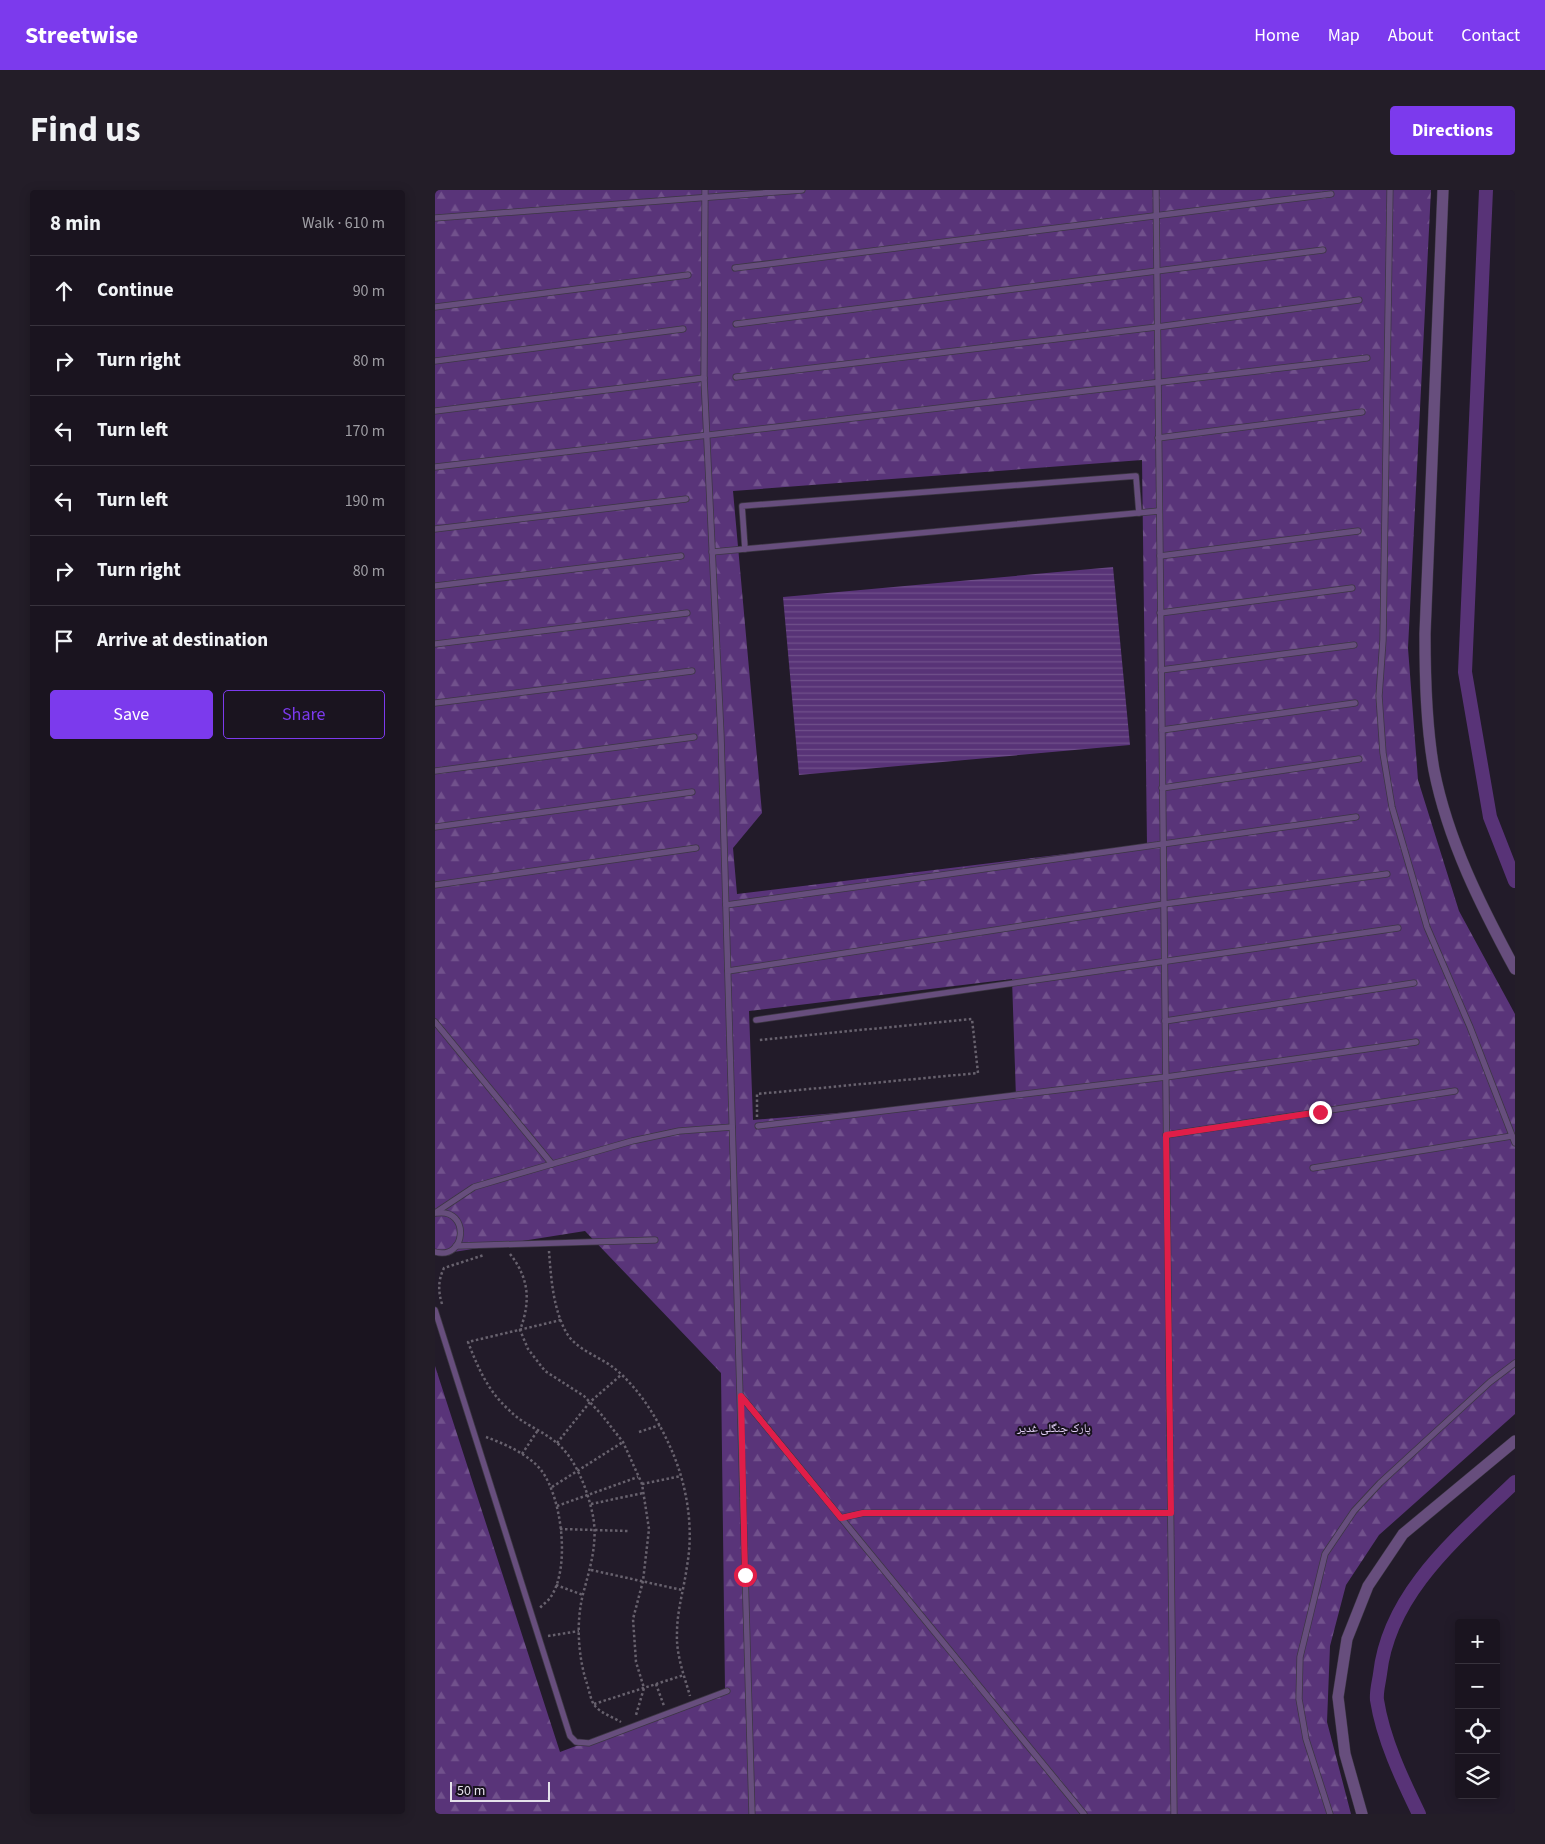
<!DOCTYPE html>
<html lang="en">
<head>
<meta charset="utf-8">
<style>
	:root { --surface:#1a141f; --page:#231d28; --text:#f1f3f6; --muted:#9f9ea4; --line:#38333d; --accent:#7c3aed }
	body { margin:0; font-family:"Source Sans 3","Noto Naskh Arabic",sans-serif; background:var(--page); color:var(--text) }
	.controls { position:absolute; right:15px; bottom:15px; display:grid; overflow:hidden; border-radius:5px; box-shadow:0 2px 12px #0003 }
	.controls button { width:45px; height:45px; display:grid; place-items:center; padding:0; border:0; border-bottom:1px solid var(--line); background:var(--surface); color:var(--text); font:25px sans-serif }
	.scale { position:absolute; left:15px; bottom:12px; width:100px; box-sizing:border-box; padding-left:5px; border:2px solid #e5e1eb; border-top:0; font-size:14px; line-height:18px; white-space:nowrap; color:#e5e1eb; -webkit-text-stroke:4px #19121f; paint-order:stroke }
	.stop { position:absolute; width:15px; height:15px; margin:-11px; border:4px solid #e11d48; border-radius:50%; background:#fff }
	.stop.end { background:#e11d48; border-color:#fff; box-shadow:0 1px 5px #0008 }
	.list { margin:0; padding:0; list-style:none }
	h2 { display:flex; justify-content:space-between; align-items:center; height:65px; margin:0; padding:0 20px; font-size:21px }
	h2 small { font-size:16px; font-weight:400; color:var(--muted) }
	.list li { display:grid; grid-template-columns:32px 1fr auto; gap:15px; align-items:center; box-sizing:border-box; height:70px; padding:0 20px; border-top:1px solid var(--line) }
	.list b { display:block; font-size:19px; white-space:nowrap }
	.list em { font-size:16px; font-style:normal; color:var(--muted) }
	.actions { display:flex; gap:10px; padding:15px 20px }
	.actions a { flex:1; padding:11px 0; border:1px solid var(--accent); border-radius:5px; text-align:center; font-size:18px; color:var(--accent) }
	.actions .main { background:var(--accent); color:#fff }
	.icon { flex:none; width:28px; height:28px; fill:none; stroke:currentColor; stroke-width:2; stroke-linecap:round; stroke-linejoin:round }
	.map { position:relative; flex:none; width:1080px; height:1624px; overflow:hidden; border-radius:5px }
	header { display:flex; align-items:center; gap:30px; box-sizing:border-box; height:70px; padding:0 25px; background:var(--accent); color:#fff }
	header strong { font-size:24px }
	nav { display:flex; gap:28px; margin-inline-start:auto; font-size:18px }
	.intro { display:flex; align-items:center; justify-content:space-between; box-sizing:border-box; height:120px; padding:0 30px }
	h1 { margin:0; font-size:35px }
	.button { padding:12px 22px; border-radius:5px; background:var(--accent); color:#fff; font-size:18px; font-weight:700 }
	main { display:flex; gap:30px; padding:0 30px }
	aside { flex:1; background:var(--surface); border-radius:5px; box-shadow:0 2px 12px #0003 }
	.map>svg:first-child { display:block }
	.forest { fill:url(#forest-firs); fill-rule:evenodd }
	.water { fill:url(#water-rules) }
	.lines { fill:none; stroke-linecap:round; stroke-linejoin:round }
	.canal { stroke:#583377; stroke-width:14 }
	.lane-casing { stroke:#3d3744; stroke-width:7 }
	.street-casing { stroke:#3d3744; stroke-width:12 }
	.path { stroke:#68626e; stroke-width:2.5; stroke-dasharray:2.5 2.5; stroke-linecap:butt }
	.lane { stroke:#674e7d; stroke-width:5.5 }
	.street { stroke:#674e7d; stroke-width:11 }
	.route { stroke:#e11d48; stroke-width:6 }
	.labels { text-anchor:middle; stroke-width:4; stroke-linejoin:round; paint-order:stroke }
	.park-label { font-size:12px; fill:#e3d0f8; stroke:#19121f }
</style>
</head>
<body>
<header>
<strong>Streetwise</strong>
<nav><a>Home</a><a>Map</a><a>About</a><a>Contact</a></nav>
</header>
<div class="intro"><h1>Find us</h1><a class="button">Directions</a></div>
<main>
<aside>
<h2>8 min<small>Walk · 610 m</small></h2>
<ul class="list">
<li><svg class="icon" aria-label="ahead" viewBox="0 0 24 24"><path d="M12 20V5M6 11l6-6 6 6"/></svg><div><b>Continue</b></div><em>90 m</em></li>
<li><svg class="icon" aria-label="right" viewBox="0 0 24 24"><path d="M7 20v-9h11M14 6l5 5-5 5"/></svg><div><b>Turn right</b></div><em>80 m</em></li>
<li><svg class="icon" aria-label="left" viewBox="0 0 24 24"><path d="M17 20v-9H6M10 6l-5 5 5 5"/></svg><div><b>Turn left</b></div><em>170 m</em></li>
<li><svg class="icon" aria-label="left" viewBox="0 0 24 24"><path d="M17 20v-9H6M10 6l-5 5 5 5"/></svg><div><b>Turn left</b></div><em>190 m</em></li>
<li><svg class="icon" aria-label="right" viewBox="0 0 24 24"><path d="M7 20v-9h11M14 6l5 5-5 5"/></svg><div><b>Turn right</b></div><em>80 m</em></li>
<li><svg class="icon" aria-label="arrive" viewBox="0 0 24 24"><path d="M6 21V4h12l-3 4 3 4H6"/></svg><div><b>Arrive at destination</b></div></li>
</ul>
<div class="actions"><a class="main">Save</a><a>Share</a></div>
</aside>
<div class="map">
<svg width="1080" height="1624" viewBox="0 0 1080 1624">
	<defs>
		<pattern id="forest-firs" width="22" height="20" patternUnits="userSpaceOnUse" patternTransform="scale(1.25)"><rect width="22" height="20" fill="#593479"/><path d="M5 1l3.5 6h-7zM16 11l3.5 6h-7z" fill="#71518c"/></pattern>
		<pattern id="water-rules" width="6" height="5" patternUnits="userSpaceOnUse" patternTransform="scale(1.25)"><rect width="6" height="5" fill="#583377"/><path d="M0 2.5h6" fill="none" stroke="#70508a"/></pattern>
	</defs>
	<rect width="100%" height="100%" fill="#221b29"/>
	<!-- forest -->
	<path class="forest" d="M0 0H996L973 458 983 590 1024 721 1080 824V1224L944 1345 911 1395 895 1456 892 1532 916 1624H0V1176L125 1562 290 1500 286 1183 150 1041 0 1065ZM707 270 712 654 302 704 298 658 327 623 298 301ZM577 789 581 908 318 930 314 821Z"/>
	<!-- water -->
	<path class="water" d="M678 377 695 555 364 585 348 407Z"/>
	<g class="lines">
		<!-- canal -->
		<g class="canal">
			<path d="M1051 0 1030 482 1055 627 1080 691"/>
			<path d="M984 1624C967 1589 948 1549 942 1510 941 1502 944 1492 945 1484 954 1402 1024 1346 1080 1292"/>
		</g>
		<!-- lane casing -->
		<g class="lane-casing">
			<g id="lane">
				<path d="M270 0 269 188 286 546 317 1624"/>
				<path d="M721 0 739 1624"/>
				<path d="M955 0 948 450 944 506 948 563 957 617 992 737 1035 837 1080 953"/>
				<path d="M0 28 367 0"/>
				<path d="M300 78 896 4"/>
				<path d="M0 117 253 85"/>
				<path d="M301 134 888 60"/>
				<path d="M0 171 248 139"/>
				<path d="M301 187 722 137 924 110"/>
				<path d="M0 221 269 188"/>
				<path d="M723 248 927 222"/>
				<path d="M0 277 932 168"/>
				<path d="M0 339 251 309"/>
				<path d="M310 359 307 316 701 286 704 323"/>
				<path d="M277 362 724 321"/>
				<path d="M725 366 923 341"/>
				<path d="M0 396 246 366"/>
				<path d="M725 423 917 398"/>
				<path d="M0 454 252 423"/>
				<path d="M726 480 919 455"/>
				<path d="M0 513 257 481"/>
				<path d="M727 540 920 513"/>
				<path d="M0 581 259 547"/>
				<path d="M727 598 924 569"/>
				<path d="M0 637 257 602"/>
				<path d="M0 695 261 658"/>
				<path d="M291 715 921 627"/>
				<path d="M293 781 729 714 952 684"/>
				<path d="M321 830 963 738"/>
				<path d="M730 831 979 793"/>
				<path d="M0 832 117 974"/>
				<path d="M323 936 731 887 981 852"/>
				<path d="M731 945 1020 901"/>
				<path d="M878 978 1077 946"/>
				<path d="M0 1023 39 997 117 974 197 951 244 941 297 937"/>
				<path d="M21 1056 220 1050"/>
				<path d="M0 1062C32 1071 35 1018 2 1023"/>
				<path d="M0 1120 135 1546 141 1552 154 1553 292 1501"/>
				<path d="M306 1206 649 1624"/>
				<path d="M406 1328 428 1323H735"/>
				<path d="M895 1624 871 1549 864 1509 865 1467 890 1364 919 1321 945 1293 1055 1192 1080 1173"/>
			</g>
		</g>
		<!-- street casing -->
		<g class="street-casing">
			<g id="street">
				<path d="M1008 0 990 444C990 489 991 535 999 580 1013 651 1046 716 1080 779"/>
				<path d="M927 1624 910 1564 903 1507 912 1449 933 1396 968 1344 1080 1251"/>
			</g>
		</g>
		<!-- path -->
		<g class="path">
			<path d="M322 927V904L543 883 537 829 324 850"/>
			<path d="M114 1061C116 1088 118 1118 131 1142 141 1160 164 1166 179 1178 205 1199 224 1231 237 1261 252 1296 259 1338 252 1376 249 1399 242 1420 242 1443 241 1465 249 1485 255 1506"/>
			<path d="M75 1064C94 1088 96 1111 85 1140L93 1159 110 1181 149 1206 166 1224 188 1252 207 1294 214 1339 208 1391 198 1429 201 1472 209 1498 201 1525"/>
			<path d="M7 1114C3 1101 3 1090 9 1078L49 1065"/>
			<path d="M126 1130 33 1152C43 1178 53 1201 74 1220 86 1233 104 1239 118 1250 140 1265 153 1301 158 1326 163 1353 155 1378 148 1404 141 1432 143 1464 151 1491 154 1498 155 1510 160 1516 166 1523 177 1527 186 1532"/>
			<path d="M204 1242 225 1235"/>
			<path d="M51 1247C70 1254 93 1264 106 1280 127 1307 136 1379 115 1408 112 1412 107 1415 104 1419"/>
			<path d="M122 1253 155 1212 186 1185"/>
			<path d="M87 1264 103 1240"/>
			<path d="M207 1294 246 1286"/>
			<path d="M117 1297 188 1252"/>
			<path d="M156 1314 208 1303"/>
			<path d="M122 1316 203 1287"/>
			<path d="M125 1339 194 1341"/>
			<path d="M156 1380 247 1400"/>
			<path d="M121 1395 148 1405"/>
			<path d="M113 1446 144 1441"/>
			<path d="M221 1494 229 1516"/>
			<path d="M159 1514 249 1485"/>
		</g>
		<!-- lane -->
		<use href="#lane" class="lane"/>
		<!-- street -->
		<use href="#street" class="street"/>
	</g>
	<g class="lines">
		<!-- route -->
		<path class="route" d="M310 1385 306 1206 406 1328 428 1323H736L731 945 885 922"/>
	</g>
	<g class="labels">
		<!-- park labels -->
		<g class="park-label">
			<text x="619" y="1242">پارک جنگلی غدیر</text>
		</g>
	</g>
</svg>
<div class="controls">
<button>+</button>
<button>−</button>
<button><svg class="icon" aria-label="locate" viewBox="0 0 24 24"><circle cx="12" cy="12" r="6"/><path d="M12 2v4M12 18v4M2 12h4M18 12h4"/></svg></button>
<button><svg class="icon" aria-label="layers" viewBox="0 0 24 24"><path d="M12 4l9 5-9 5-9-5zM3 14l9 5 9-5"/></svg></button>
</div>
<div class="scale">50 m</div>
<div class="stop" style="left:310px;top:1385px"></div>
<div class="stop end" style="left:885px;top:922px"></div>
</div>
</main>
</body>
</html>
